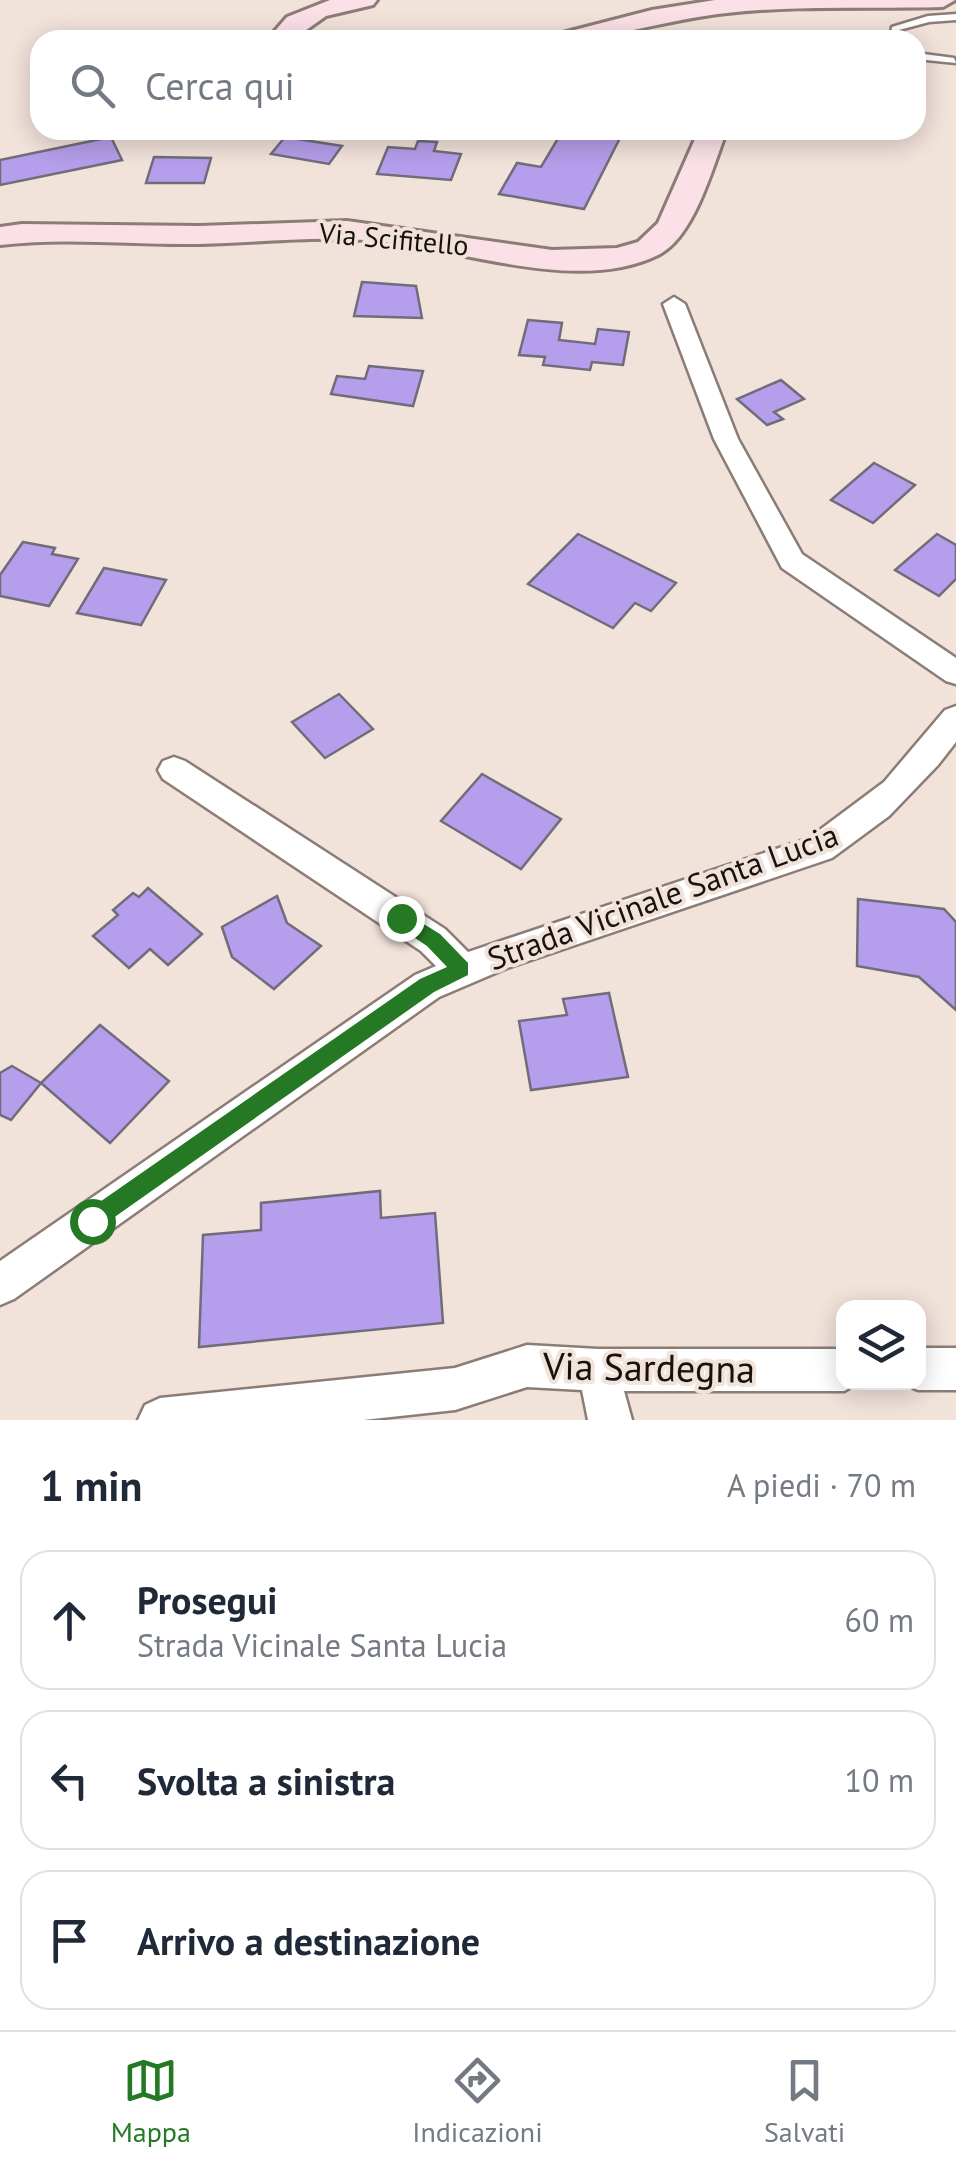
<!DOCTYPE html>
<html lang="it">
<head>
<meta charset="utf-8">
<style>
	:root { --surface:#fff; --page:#f2f2f3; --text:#1f2937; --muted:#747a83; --line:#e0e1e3; --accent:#257924 }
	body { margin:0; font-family:"PT Sans",sans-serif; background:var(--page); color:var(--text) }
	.controls { position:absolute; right:30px; bottom:30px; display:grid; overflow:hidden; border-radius:20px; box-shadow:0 5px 25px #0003 }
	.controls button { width:90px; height:90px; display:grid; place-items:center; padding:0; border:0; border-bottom:2px solid var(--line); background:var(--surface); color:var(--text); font:50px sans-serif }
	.stop { position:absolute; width:30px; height:30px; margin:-22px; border:8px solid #257924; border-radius:50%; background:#fff }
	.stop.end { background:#257924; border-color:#fff; box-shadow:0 2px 10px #0008 }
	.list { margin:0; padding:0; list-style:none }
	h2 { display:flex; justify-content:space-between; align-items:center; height:130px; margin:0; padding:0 40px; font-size:42px }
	h2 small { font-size:32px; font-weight:400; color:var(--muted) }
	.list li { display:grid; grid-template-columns:65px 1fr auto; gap:30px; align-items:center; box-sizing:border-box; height:140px; margin:0 20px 20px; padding:0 20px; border:2px solid var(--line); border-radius:30px }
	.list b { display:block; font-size:38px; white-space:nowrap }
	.list p { margin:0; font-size:32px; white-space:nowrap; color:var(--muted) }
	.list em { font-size:32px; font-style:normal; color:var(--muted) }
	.icon { flex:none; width:55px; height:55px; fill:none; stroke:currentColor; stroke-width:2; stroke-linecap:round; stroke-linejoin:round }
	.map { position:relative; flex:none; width:956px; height:1420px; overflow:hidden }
	.search { position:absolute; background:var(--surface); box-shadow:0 5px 25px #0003; left:30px; right:30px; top:30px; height:110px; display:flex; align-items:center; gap:25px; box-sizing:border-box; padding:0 35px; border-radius:30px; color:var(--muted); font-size:38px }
	.sheet { height:610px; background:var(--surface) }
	nav { display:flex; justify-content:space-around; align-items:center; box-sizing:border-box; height:140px; border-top:2px solid var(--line); background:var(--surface); font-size:28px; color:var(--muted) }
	nav a { display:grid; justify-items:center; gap:5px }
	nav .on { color:var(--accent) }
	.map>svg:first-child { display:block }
	.building { fill:#b59eeb; stroke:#706d7a; stroke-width:2.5 }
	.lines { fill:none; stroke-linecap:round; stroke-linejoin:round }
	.service-casing { stroke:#8b7d76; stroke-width:5 }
	.minor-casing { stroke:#8b7d76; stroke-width:5 }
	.secondary-casing { stroke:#8b7d76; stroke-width:6 }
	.service { fill:#fff; fill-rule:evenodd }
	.minor { fill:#fff; fill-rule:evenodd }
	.secondary { fill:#fce0e8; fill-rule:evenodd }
	.route { fill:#257924 }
	.labels { text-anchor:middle; stroke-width:8; stroke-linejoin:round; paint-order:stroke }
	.far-street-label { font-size:28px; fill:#171210; stroke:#f1e2da }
	.street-label { font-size:32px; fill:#171210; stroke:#f1e2da }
	.near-street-label { font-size:38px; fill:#171210; stroke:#f1e2da }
</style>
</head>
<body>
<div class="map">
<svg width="956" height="1420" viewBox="0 0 956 1420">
	<rect width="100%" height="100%" fill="#f1e2da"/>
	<!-- building -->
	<g class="building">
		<path d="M563 130 623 132 584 209 499 194 517 163 541 167Z"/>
		<path d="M111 137 122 160 0 185V160Z"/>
		<path d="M285 137 342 146 329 164 271 154Z"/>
		<path d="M418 141 437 142 434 151 461 154 451 180 377 174 388 147 415 149Z"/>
		<path d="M154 157 211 158 204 183H146Z"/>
		<path d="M362 282 416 286 422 318 354 316Z"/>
		<path d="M528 320 562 323 559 340 595 344 598 329 629 332 623 365 592 362 590 370 543 365 545 357 519 355Z"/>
		<path d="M369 366 423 371 413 406 331 394 337 376 365 379Z"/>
		<path d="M781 380 804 399 774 412 783 419 767 425 737 399Z"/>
		<path d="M874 463 915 485 873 523 831 500Z"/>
		<path d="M578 534 676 583 651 611 635 603 613 628 528 584Z"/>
		<path d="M937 534 956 545V579L939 596 895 570Z"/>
		<path d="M23 542 55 548 52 554 78 559 49 606 0 596V575Z"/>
		<path d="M104 568 166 580 141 625 77 613Z"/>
		<path d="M339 694 373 729 325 758 292 722Z"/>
		<path d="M482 774 561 819 521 869 441 821Z"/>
		<path d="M148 888 202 934 168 965 150 949 129 968 93 936 118 915 113 910 133 893 139 897Z"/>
		<path d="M277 896 287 923 321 946 274 989 232 957 222 927Z"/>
		<path d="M858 899 944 909 956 922V1010L919 977 857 966Z"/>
		<path d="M609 993 628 1077 531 1090 519 1021 567 1015 563 999Z"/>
		<path d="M100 1025 169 1081 110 1143 41 1083Z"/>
		<path d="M12 1066 41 1083 11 1120 0 1115V1073Z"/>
		<path d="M380 1191 381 1218 435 1213 443 1323 199 1347 203 1235 261 1230V1203Z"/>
	</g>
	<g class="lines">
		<!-- service casing -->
		<g class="service-casing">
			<g id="service">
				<path d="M956 14V20L929 22 899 30 898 40H890L892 27 928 16Z"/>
				<path d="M916 53 954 58 956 63 916 59Z"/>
			</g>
		</g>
		<!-- minor casing -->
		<g class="minor-casing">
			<g id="minor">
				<path d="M674 297 685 304 738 439 802 554 956 658V684L946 681 782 568 714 439 663 304Z"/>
				<path d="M956 706V742L938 765 889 816 832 858 507 968 439 997 14 1299 0 1305V1261L415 975 436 966 421 951 163 779 158 770 163 761 174 757 185 761 445 929 468 952 809 838 884 782 945 710Z"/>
				<path d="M527 1345 598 1349H844V1382H860L844 1391H624L632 1420H588L582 1390 527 1387 455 1410 363 1420H138L145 1405 160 1398 455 1368Z"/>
				<path d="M918 1348H956V1390H918L903 1384 918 1382Z"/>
			</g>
		</g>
		<!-- secondary casing -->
		<g class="secondary-casing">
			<g id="secondary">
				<path d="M330 0H377L373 5 326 16 292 40H267L287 17Z"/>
				<path d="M715 0H955L943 7C872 9 797 5 727 13 667 19 611 40 552 40L555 35 652 10Z"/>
				<path d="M699 130H727C713 165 695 237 658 255 575 296 453 245 365 240 309 236 254 243 198 244 132 245 66 237 0 245V227L22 224 199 226 347 221 552 250 617 248 638 242 658 223Z"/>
			</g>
		</g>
		<!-- service -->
		<use href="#service" class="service"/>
		<!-- minor -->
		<use href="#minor" class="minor"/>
		<!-- secondary -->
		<use href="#secondary" class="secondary"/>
	</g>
	<!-- route -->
	<path class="route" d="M401 910 440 934 468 963V975L434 992 99 1228 92 1231 84 1228 81 1221 84 1213 420 979 447 967 427 946 394 924 392 918Z"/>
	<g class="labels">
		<!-- far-street labels -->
		<g class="far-street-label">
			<text transform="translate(394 239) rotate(5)" y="10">Via Scifitello</text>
		</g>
		<!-- street labels -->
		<g class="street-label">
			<text transform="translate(663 897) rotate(-20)" y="11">Strada Vicinale Santa Lucia</text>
		</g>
		<!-- near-street labels -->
		<g class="near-street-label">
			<text transform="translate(649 1368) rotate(1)" y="13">Via Sardegna</text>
		</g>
	</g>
</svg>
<div class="controls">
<button><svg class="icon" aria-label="layers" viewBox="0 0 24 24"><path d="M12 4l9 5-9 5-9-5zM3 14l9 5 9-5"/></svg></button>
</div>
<div class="stop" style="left:92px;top:1221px"></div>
<div class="stop end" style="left:401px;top:918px"></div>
<div class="search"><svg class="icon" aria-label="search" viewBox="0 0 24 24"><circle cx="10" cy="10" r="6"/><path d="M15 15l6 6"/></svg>Cerca qui</div>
</div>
<section class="sheet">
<h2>1 min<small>A piedi · 70 m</small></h2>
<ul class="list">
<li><svg class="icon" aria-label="ahead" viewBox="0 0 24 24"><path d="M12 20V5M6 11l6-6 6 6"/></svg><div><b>Prosegui</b><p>Strada Vicinale Santa Lucia</p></div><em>60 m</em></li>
<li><svg class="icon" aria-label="left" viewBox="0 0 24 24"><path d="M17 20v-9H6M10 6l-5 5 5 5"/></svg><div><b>Svolta a sinistra</b></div><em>10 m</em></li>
<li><svg class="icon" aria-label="arrive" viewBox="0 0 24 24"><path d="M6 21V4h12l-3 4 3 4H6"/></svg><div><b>Arrivo a destinazione</b></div></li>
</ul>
</section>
<nav>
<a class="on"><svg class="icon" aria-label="map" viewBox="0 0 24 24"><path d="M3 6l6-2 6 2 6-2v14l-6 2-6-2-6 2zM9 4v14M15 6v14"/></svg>Mappa</a>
<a><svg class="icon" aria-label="directions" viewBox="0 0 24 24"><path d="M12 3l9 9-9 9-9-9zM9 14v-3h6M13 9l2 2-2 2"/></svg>Indicazioni</a>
<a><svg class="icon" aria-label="saved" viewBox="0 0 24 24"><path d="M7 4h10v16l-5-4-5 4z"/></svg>Salvati</a>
</nav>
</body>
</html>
